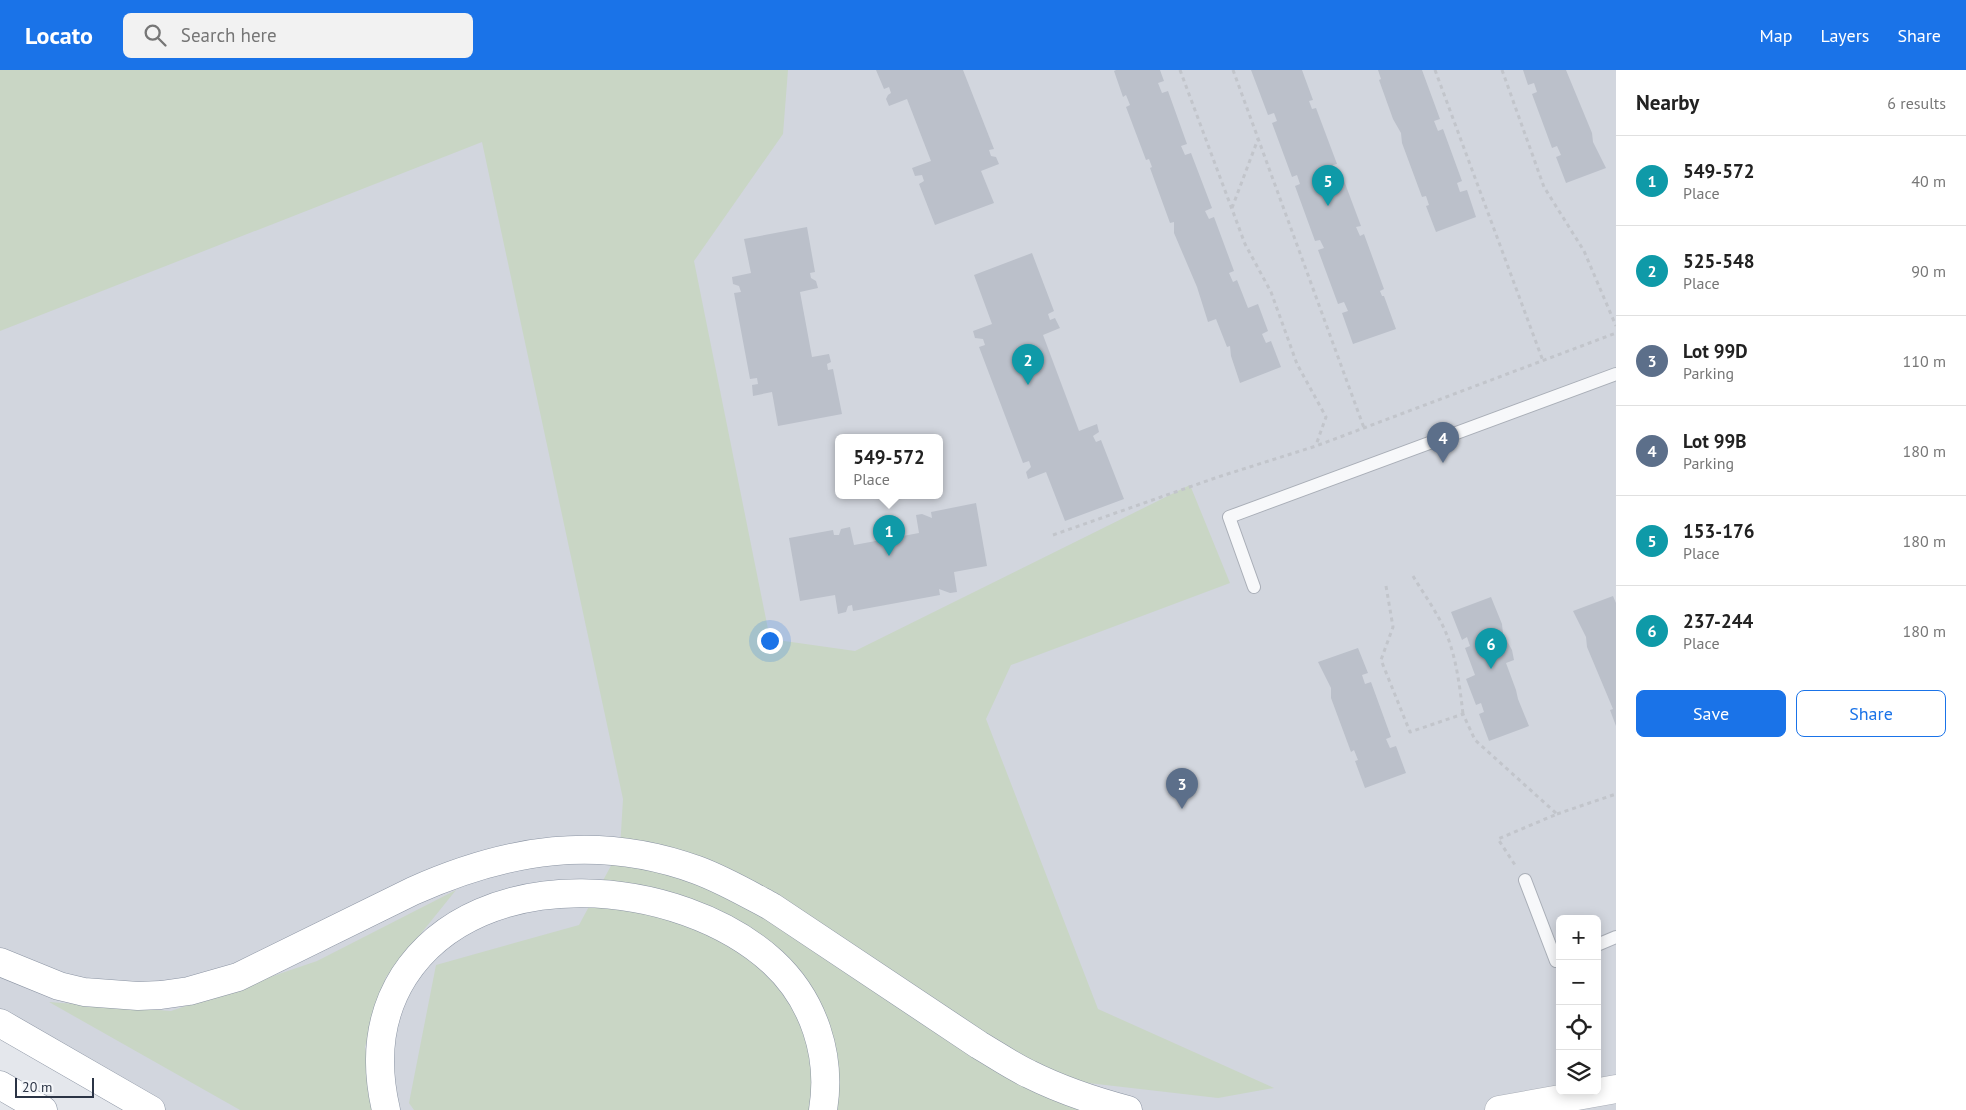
<!DOCTYPE html>
<html lang="en">
<head>
<meta charset="utf-8">
<style>
	:root { --surface:#fff; --page:#f2f2f2; --text:#222; --muted:#767676; --line:#e0e0e0; --accent:#1a73e8 }
	body { margin:0; font-family:"PT Sans",sans-serif; background:var(--page); color:var(--text) }
	.controls { position:absolute; right:15px; bottom:15px; display:grid; overflow:hidden; border-radius:8px; box-shadow:0 2px 12px #0003 }
	.controls button { width:45px; height:45px; display:grid; place-items:center; padding:0; border:0; border-bottom:1px solid var(--line); background:var(--surface); color:var(--text); font:25px sans-serif }
	.scale { position:absolute; left:15px; bottom:12px; width:79px; box-sizing:border-box; padding-left:5px; border:2px solid #2b3445; border-top:0; font-size:14px; line-height:18px; white-space:nowrap; color:#2b3445; -webkit-text-stroke:4px #f4f6f9; paint-order:stroke }
	.you { position:absolute; left:769px; top:570px; width:18px; height:18px; margin:-12px; border:4px solid #fff; border-radius:50%; background:#1a73e8; box-shadow:0 0 0 8px #1a73e833 }
	.badge { display:grid; place-items:center; width:32px; height:32px; border-radius:50%; background:var(--accent); color:#fff; font-size:16px; font-weight:700 }
	.pin { position:absolute; translate:-50% -41px; filter:drop-shadow(0 1px 2px #0008) }
	.pin::after { content:''; position:absolute; top:26px; width:18px; height:15px; background:inherit; clip-path:polygon(0 0,100% 0,50% 100%) }
	.popup { position:absolute; left:835px; top:364px; width:108px; height:65px; box-sizing:border-box; display:grid; place-content:center; border-radius:8px; background:var(--surface); filter:drop-shadow(0 1px 4px #0005); font-size:16px; white-space:nowrap; color:var(--muted) }
	.popup b { font-size:19px; color:var(--text) }
	.popup::after { content:''; position:absolute; left:50%; top:100%; margin-left:-10px; border:10px solid transparent; border-top-color:var(--surface) }
	.list { margin:0; padding:0; list-style:none }
	h2 { display:flex; justify-content:space-between; align-items:center; height:65px; margin:0; padding:0 20px; font-size:21px }
	h2 small { font-size:16px; font-weight:400; color:var(--muted) }
	.list li { display:grid; grid-template-columns:32px 1fr auto; gap:15px; align-items:center; box-sizing:border-box; height:90px; padding:0 20px; border-top:1px solid var(--line) }
	.list b { display:block; font-size:19px; white-space:nowrap }
	.list p { margin:0; font-size:16px; white-space:nowrap; color:var(--muted) }
	.list em { font-size:16px; font-style:normal; color:var(--muted) }
	.actions { display:flex; gap:10px; padding:15px 20px }
	.actions a { flex:1; padding:11px 0; border:1px solid var(--accent); border-radius:8px; text-align:center; font-size:18px; color:var(--accent) }
	.actions .main { background:var(--accent); color:#fff }
	.icon { flex:none; width:28px; height:28px; fill:none; stroke:currentColor; stroke-width:2; stroke-linecap:round; stroke-linejoin:round }
	.map { position:relative; flex:none; width:1616px; height:1040px; overflow:hidden }
	header { display:flex; align-items:center; gap:30px; box-sizing:border-box; height:70px; padding:0 25px; background:var(--accent); color:#fff }
	header strong { font-size:24px }
	nav { display:flex; gap:28px; margin-inline-start:auto; font-size:18px }
	.search { width:350px; height:45px; background:var(--page); display:flex; align-items:center; gap:12px; box-sizing:border-box; padding:0 18px; border-radius:8px; color:var(--muted); font-size:19px }
	main { display:flex }
	aside { flex:1; background:var(--surface) }
	.map>svg:first-child { display:block }
	.built { fill:#d2d6de; fill-rule:evenodd }
	.green { fill:#c9d6c5 }
	.building { fill:#bbc0ca }
	.lines { fill:none; stroke-linecap:round; stroke-linejoin:round }
	.lane-casing { stroke:#a9aeb7; stroke-width:14 }
	.secondary-casing { stroke:#a9aeb7; stroke-width:29 }
	.highway-casing { stroke:#8b94a3; stroke-width:29 }
	.path { stroke:#c2c5cb; stroke-width:3; stroke-dasharray:4 4; stroke-linecap:butt }
	.lane { stroke:#f7f8fa; stroke-width:12 }
	.secondary { stroke:#fff; stroke-width:28 }
	.highway { stroke:#fff; stroke-width:28 }
</style>
</head>
<body>
<header>
<strong>Locato</strong>
<div class="search"><svg class="icon" aria-label="search" viewBox="0 0 24 24"><circle cx="10" cy="10" r="6"/><path d="M15 15l6 6"/></svg>Search here</div>
<nav><a>Map</a><a>Layers</a><a>Share</a></nav>
</header>
<main>
<div class="map">
<svg width="1616" height="1040" viewBox="0 0 1616 1040">
	<rect width="100%" height="100%" fill="#e4e7ec"/>
	<!-- built -->
	<path class="built" d="M0 0H1616V1040H151L0 953ZM839 367H939V425H839ZM1560 849H1597V1021H1560Z"/>
	<!-- green -->
	<g class="green">
		<path d="M0 0H788L783 64 694 191 770 569 855 581 1190 415 1230 513 1011 595 986 649 1098 939 1274 1018 1218 1028 1088 1013 1082 1040H414L409 1033 436 895 579 855 620 779 623 729 482 72 0 261Z"/>
		<path d="M456 820 386 907 365 977 379 1040H240L49 932 171 941 317 891Z"/>
	</g>
	<!-- building -->
	<g class="building">
		<path d="M876 0H963L994 79 989 80 991 86 996 87 999 94 981 101 994 133 935 155 919 114 924 111 922 105 915 106 912 98 931 91 907 29 889 36 886 29 888 25 891 23 889 17 884 19Z"/>
		<path d="M1116 0H1160L1164 11 1158 13 1162 23 1168 21 1187 74 1181 76 1185 85 1191 83 1212 138 1205 141 1209 149 1214 147 1234 201 1229 203 1233 212 1237 210 1248 238 1258 234 1268 261 1262 264 1266 273 1271 271 1281 297 1240 313 1231 286 1230 276 1227 277 1216 249 1208 252 1197 217 1174 163V152L1170 153 1150 98 1152 97 1149 89 1146 90 1126 37 1130 35 1126 25 1123 27 1114 1Z"/>
		<path d="M1251 0H1302L1313 30 1309 31 1312 39 1316 38 1337 94 1333 95 1336 102 1340 100 1361 156 1356 157 1360 166 1364 164 1384 219 1380 221 1382 226H1384L1396 259 1353 274 1342 243 1348 241 1344 232 1338 234 1318 180 1324 178 1320 170 1315 171 1295 116 1300 114 1297 105 1292 107 1272 53 1277 51 1274 43 1268 45Z"/>
		<path d="M1378 0H1422L1440 49 1434 51 1438 61 1443 59 1462 111 1457 113 1460 122 1467 120 1476 147 1436 162 1426 136 1429 135 1426 126 1422 127 1402 73 1401 63 1393 49 1379 10 1381 9Z"/>
		<path d="M1523 0H1566L1592 63 1593 72 1606 98 1566 113 1556 87 1561 85 1557 76 1552 78 1532 24 1537 22 1534 13 1528 15Z"/>
		<path d="M807 157 815 202 810 203 811 208 816 211 818 218 800 222 812 287 829 284 831 292 827 294 828 300 833 299 842 344 778 356 772 322 753 326 752 315 758 314 757 308 750 309 734 223 741 222 739 216 733 214 732 207 751 203 744 169Z"/>
		<path d="M1032 183 1054 241 1048 244 1050 250 1055 248 1060 258 1043 265 1079 361 1097 354 1099 362 1093 366 1096 372 1101 370 1124 429 1065 451 1046 402 1028 409 1026 402 1031 397 1029 391 1023 393 979 277 985 275 983 269 975 268 973 261 992 254 974 205Z"/>
		<path d="M976 433 987 496 954 502 957 522 950 523 939 519 940 525 853 541 852 535 848 536 846 542 838 544 835 525 800 531 789 468 833 460 834 465H839L841 459 850 457 854 475 919 463 916 445 922 444 932 448 931 442Z"/>
		<path d="M1613 526 1616 533V656L1610 640 1613 639 1587 577 1586 567 1573 541Z"/>
		<path d="M1491 527 1502 554 1503 564 1512 580 1514 590 1506 593 1516 620 1518 629 1529 656 1489 671 1479 644 1484 642 1481 633 1476 635 1466 609 1475 605 1465 578 1470 576 1467 567 1462 570 1451 542Z"/>
		<path d="M1358 578 1368 603 1362 605 1365 614 1371 612 1391 667 1386 669 1390 678 1396 676 1406 703 1365 718 1355 691 1358 690 1354 680 1351 682 1331 628V618L1318 592Z"/>
	</g>
	<g class="lines">
		<!-- lane casing -->
		<g class="lane-casing">
			<g id="lane">
				<path d="M1254 517 1229 447 1616 304"/>
				<path d="M1525 810 1556 891 1560 889"/>
				<path d="M1597 875 1616 867"/>
			</g>
		</g>
		<!-- secondary casing -->
		<g class="secondary-casing">
			<path id="secondary" d="M1499 1040 1616 1019"/>
		</g>
		<!-- highway casing -->
		<g class="highway-casing">
			<g id="highway">
				<path d="M0 892 59 916 84 922 138 926 161 925 189 921 238 907 413 821C507 779 598 764 697 800 724 810 748 824 772 837L979 975C996 985 1012 996 1029 1004 1061 1020 1094 1031 1128 1040"/>
				<path d="M0 953 151 1040"/>
				<path d="M0 1015 43 1040"/>
				<path d="M386 1040C375 993 378 947 404 906 480 789 680 807 773 892 814 930 832 986 823 1040"/>
			</g>
		</g>
		<!-- path -->
		<g class="path">
			<path d="M1180 0 1245 174 1271 222 1297 294 1326 347 1316 375"/>
			<path d="M1233 0 1364 358"/>
			<path d="M1435 0 1543 291"/>
			<path d="M1502 0 1544 117 1584 181 1616 256"/>
			<path d="M1232 138 1258 69"/>
			<path d="M1053 465 1218 407 1316 376 1616 263"/>
			<path d="M1413 506C1425 526 1440 546 1448 568 1457 592 1460 619 1463 644"/>
			<path d="M1386 516 1393 557 1381 590 1410 662 1463 644 1475 670 1557 744 1498 769 1515 795"/>
			<path d="M1557 744 1616 724"/>
		</g>
		<!-- lane -->
		<use href="#lane" class="lane"/>
		<!-- secondary -->
		<use href="#secondary" class="secondary"/>
		<!-- highway -->
		<use href="#highway" class="highway"/>
	</g>
</svg>
<div class="controls">
<button>+</button>
<button>−</button>
<button><svg class="icon" aria-label="locate" viewBox="0 0 24 24"><circle cx="12" cy="12" r="6"/><path d="M12 2v4M12 18v4M2 12h4M18 12h4"/></svg></button>
<button><svg class="icon" aria-label="layers" viewBox="0 0 24 24"><path d="M12 4l9 5-9 5-9-5zM3 14l9 5 9-5"/></svg></button>
</div>
<div class="scale">20 m</div>
<div class="you"></div>
<div class="pin badge" style="left:889px;top:486px;background:#0f9aa8">1</div>
<div class="popup"><b>549-572</b>Place</div>
<div class="pin badge" style="left:1028px;top:315px;background:#0f9aa8">2</div>
<div class="pin badge" style="left:1182px;top:739px;background:#5c6f8a">3</div>
<div class="pin badge" style="left:1443px;top:393px;background:#5c6f8a">4</div>
<div class="pin badge" style="left:1328px;top:136px;background:#0f9aa8">5</div>
<div class="pin badge" style="left:1491px;top:599px;background:#0f9aa8">6</div>
</div>
<aside>
<h2>Nearby<small>6 results</small></h2>
<ul class="list">
<li><span class="badge" style="background:#0f9aa8">1</span><div><b>549-572</b><p>Place</p></div><em>40 m</em></li>
<li><span class="badge" style="background:#0f9aa8">2</span><div><b>525-548</b><p>Place</p></div><em>90 m</em></li>
<li><span class="badge" style="background:#5c6f8a">3</span><div><b>Lot 99D</b><p>Parking</p></div><em>110 m</em></li>
<li><span class="badge" style="background:#5c6f8a">4</span><div><b>Lot 99B</b><p>Parking</p></div><em>180 m</em></li>
<li><span class="badge" style="background:#0f9aa8">5</span><div><b>153-176</b><p>Place</p></div><em>180 m</em></li>
<li><span class="badge" style="background:#0f9aa8">6</span><div><b>237-244</b><p>Place</p></div><em>180 m</em></li>
</ul>
<div class="actions"><a class="main">Save</a><a>Share</a></div>
</aside>
</main>
</body>
</html>
